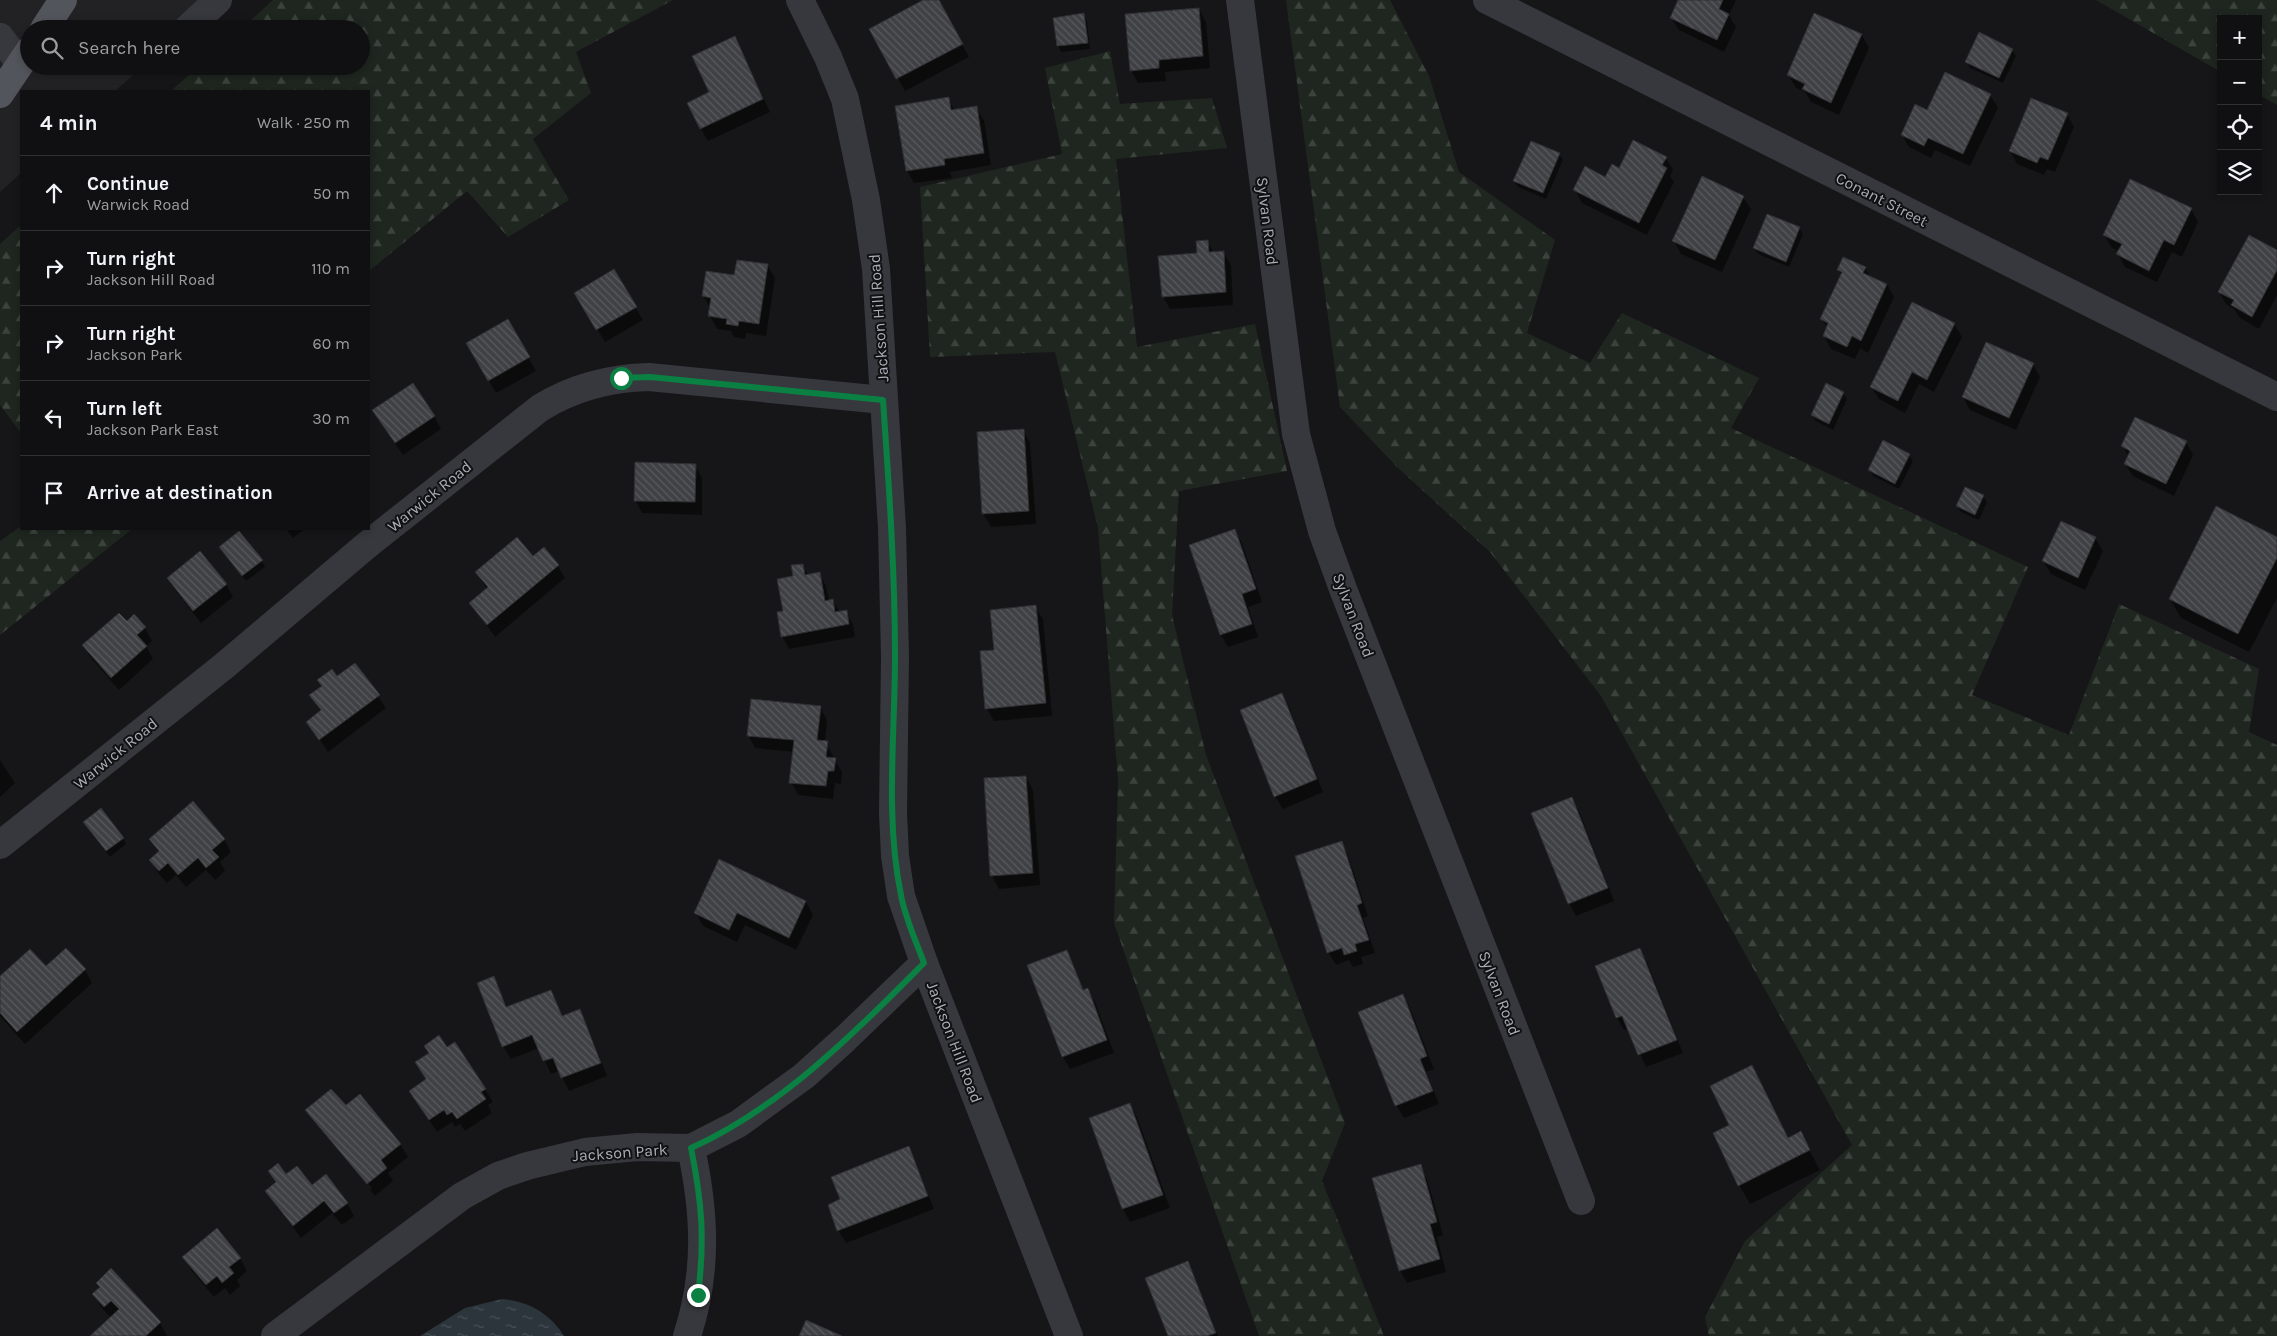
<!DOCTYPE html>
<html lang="en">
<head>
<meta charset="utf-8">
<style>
	:root { --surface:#101012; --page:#1e1e20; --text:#f1f3f6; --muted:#9c9d9f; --line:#303032 }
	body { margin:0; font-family:Karla,sans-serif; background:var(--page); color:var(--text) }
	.controls { position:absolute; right:15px; top:15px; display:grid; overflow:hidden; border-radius:0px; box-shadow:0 2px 8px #0003 }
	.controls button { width:45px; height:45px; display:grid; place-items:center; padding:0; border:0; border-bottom:1px solid var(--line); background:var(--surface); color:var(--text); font:25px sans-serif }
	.stop { position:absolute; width:15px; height:15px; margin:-11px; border:4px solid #0b8043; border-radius:50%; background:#fff }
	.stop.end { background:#0b8043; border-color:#fff; box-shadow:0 1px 5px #0008 }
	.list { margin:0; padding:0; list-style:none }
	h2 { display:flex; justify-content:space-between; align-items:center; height:65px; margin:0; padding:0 20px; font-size:21px }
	h2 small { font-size:16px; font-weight:400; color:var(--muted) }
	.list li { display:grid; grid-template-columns:32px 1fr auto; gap:15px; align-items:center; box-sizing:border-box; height:75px; padding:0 20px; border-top:1px solid var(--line) }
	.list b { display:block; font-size:19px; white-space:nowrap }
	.list p { margin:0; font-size:16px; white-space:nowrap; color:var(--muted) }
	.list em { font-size:16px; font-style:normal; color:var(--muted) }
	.icon { flex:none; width:28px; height:28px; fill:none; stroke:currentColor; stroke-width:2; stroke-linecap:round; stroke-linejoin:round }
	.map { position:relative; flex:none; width:2277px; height:1336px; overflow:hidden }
	.search { position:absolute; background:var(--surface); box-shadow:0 2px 8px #0003; left:20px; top:20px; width:350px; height:55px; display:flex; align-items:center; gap:12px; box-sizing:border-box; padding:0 18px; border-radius:28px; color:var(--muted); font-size:19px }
	.panel { position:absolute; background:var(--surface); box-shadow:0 2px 8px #0003; left:20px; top:90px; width:350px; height:440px; border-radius:0px }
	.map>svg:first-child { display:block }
	.built { fill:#222225 }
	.forest { fill:url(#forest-firs) }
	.water { fill:url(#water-ripples) }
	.shadow { fill:#0007 }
	.building { fill:url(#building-back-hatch); stroke:#303034 }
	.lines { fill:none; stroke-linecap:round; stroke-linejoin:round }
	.minor { stroke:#37383d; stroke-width:28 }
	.major { stroke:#53555c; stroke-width:28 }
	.route { stroke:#0b8043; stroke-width:6 }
	.labels { text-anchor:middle; stroke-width:4; stroke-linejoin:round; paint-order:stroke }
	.street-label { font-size:16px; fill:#a8adb8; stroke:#111113 }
</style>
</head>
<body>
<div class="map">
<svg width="2277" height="1336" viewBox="0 0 2277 1336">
	<defs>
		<pattern id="forest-firs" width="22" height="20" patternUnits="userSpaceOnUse" patternTransform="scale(1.25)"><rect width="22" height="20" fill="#1e261f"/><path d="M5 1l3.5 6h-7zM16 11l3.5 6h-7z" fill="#3c433d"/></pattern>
		<pattern id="water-ripples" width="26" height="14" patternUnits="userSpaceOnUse" patternTransform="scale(1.25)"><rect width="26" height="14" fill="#2c353c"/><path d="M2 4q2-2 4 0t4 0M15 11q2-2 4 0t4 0" fill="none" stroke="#485056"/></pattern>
		<pattern id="building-back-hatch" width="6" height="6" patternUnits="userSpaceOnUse" patternTransform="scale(1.25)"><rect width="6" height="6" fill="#404145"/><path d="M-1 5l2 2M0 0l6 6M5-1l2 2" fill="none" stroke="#595a5e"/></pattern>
	</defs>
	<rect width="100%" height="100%" fill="#161618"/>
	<!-- built -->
	<path class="built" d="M0 0H218L187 29H29V66H144L115 91H21V173L0 192Z"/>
	<!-- forest -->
	<g class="forest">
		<path d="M273 0H673L576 52 591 93 533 139 569 200 508 237 467 191 369 271V91H171L199 66H361V29H241Z"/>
		<path d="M1286 0H1390L1429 76 1459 172 1555 240 1527 333 1590 363 1622 313 1759 378 1731 428 2028 567 1972 695 2069 735 2119 604 2259 669 2249 732 2277 745V1336H1709L1705 1317 1745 1241 1852 1145 1601 696 1490 552 1397 467 1340 407Z"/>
		<path d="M2096 0H2277V105L2258 94V19H2221V72Z"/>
		<path d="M1110 51 1120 104 1212 98 1227 148 1116 159 1137 347 1255 324 1287 471 1179 491 1172 615 1206 755 1345 1123 1322 1181 1384 1336H1259L1114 923 1118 780 1098 528 1055 352 930 357 920 187 1062 154 1045 68Z"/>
		<path d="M21 225V433L0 405V244Z"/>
		<path d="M21 526V529H132L0 635V541Z"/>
	</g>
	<!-- water -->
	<path class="water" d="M502 1299C530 1302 549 1313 564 1336H420L465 1308Z"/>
	<!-- shadow -->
	<g class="shadow">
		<path d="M926 0H938L969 57 905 91 871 29Z"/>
		<path d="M1679 0H1736L1729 15 1736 27 1724 52 1679 30 1671 18Z"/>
		<path d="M1199 9 1206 22 1210 68 1165 72 1166 81 1138 83 1131 70Z"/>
		<path d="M1083 15 1087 21 1090 49 1061 52 1058 46Z"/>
		<path d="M1815 15 1862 35 1869 48 1839 115 1811 102 1805 92 1796 88 1788 75Z"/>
		<path d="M734 37 770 112 708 141 701 129 711 93Z"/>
		<path d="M2012 50 2016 56 2003 83 1970 68 1966 61Z"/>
		<path d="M1990 95 1998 108 1970 166 1935 150 1931 158 1909 147 1902 135Z"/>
		<path d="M948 99 955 111 976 108 984 120 991 165 950 172 952 178 914 183 907 171Z"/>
		<path d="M2067 114 2074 127 2055 172 2047 169 2044 175 2017 164 2010 151Z"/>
		<path d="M1559 154 1563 160 1546 199 1518 187 1514 181Z"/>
		<path d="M1666 158 1673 170 1670 176 1674 182 1647 235 1582 203 1575 190 1606 178 1619 170Z"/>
		<path d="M1743 197 1751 209 1722 272 1681 254 1674 241Z"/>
		<path d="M2191 209 2198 222 2182 257 2172 252 2157 282 2125 267 2118 254 2119 251 2112 248 2104 235Z"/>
		<path d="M1799 228 1803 234 1789 267 1758 254 1754 248Z"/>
		<path d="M1207 241 1214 253 1223 252 1231 265 1233 305 1170 309 1163 297Z"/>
		<path d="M2277 251V295L2259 329 2240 318 2234 309 2226 304 2219 292Z"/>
		<path d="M767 265 775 278 766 336 746 333 745 339 734 337 731 331 717 329 710 316 711 309 703 296 735 277Z"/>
		<path d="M1865 268 1871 278 1887 284 1894 297 1868 353 1860 348 1855 359 1831 349 1824 336 1827 328 1822 319 1842 275 1838 270Z"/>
		<path d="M614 271 643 320 605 342 576 294Z"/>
		<path d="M508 321 536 371 496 393 468 344Z"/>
		<path d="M1954 324 1962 337 1934 392 1919 384 1905 413 1879 399 1871 387Z"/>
		<path d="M2033 364 2040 377 2016 430 1970 410 1963 397Z"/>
		<path d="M1843 393 1847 399 1833 430 1816 421 1812 415Z"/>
		<path d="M434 416 441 429 403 455 381 423Z"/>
		<path d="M1023 430 1030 443 1036 524 991 527 983 514Z"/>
		<path d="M2186 442 2193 455 2174 496 2133 476 2125 464 2129 457 2123 446Z"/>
		<path d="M1909 455 1913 461 1899 489 1873 476 1870 470Z"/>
		<path d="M695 465 702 478V515L642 513 635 500Z"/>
		<path d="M1983 496 1987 502 1979 520 1961 512 1957 506Z"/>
		<path d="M286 529H305L293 538Z"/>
		<path d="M1235 531 1242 543 1262 602 1248 607 1258 637 1228 647 1221 635Z"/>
		<path d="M2095 538 2103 551 2085 590 2051 574 2043 561Z"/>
		<path d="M2277 538V598L2249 652 2181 618 2170 599Z"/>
		<path d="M220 547 262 561 265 567 246 581Z"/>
		<path d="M533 558 558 566 565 578 495 637 471 603 487 589 477 573Z"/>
		<path d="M802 565 808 575 819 573 826 586 829 601H833L840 613 846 612 853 624 855 637 789 649 782 636 795 577Z"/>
		<path d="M168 579 226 584 233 597 201 623 176 591Z"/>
		<path d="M1035 607 1043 619 1052 716 994 721 987 709 995 651Z"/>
		<path d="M134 616 145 628 152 641 146 646 153 659 119 690 91 658 84 646 126 623Z"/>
		<path d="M355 664 386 708 328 752 308 722 321 712 311 696Z"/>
		<path d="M1282 695 1289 707 1323 792 1283 809 1275 796Z"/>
		<path d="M820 707 827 720 825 742 842 772 841 784 835 783 833 799 798 795 791 782 794 752 755 748 748 735Z"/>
		<path d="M0 760 15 783 0 797Z"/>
		<path d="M1026 777 1033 790 1040 885 999 889 992 876 985 780Z"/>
		<path d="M1572 798 1579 811 1614 901 1576 916 1569 903Z"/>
		<path d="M88 829 123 838 126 844 110 857Z"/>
		<path d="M151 839H224L231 852 220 862 225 871 215 880 206 870 186 887 176 875 167 883 158 873 151 860 159 853Z"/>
		<path d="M1341 842 1348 855 1368 916 1363 918 1375 953 1361 957 1363 964 1353 967 1349 960 1336 965 1328 952Z"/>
		<path d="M806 902 813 915 796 950 745 925 737 942 703 926 696 913Z"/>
		<path d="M66 950 85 970 92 983 25 1044 0 1016V978L46 968Z"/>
		<path d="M1639 950 1647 962 1683 1053 1646 1067 1629 1029 1624 1030 1617 1018 1596 967Z"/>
		<path d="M1067 952 1084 991 1087 990 1095 1002 1114 1053 1070 1069 1063 1057Z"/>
		<path d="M493 977 508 1008 551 992 563 1017 579 1011 586 1023 607 1076 569 1091 559 1071 551 1074 539 1048 511 1059 503 1046Z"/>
		<path d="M1402 995 1410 1008 1434 1069 1426 1072 1439 1104 1404 1118 1396 1105Z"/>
		<path d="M1751 1067 1788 1139 1800 1133 1820 1170 1750 1204 1739 1185 1731 1125Z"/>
		<path d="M427 1080 485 1089 493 1102 488 1105 492 1113 465 1131 460 1124 455 1127 452 1122 437 1132 418 1104Z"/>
		<path d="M1130 1104 1137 1117 1170 1208 1130 1222 1123 1209 1090 1118Z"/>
		<path d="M346 1107 400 1144 408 1157 388 1173 393 1181 375 1196 314 1122 370 1190 372 1188 316 1121H313L307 1110Z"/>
		<path d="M908 1148 915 1161 934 1209 846 1243 838 1230 842 1200Z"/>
		<path d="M1420 1166 1427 1179 1443 1235 1437 1237 1446 1272 1407 1283 1400 1270Z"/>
		<path d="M286 1176 347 1203 354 1216 342 1225 332 1213 301 1238 267 1191Z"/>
		<path d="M184 1257 240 1258 247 1271 237 1280 240 1286 230 1295 225 1288 214 1297 191 1270Z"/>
		<path d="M1187 1263 1194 1275 1218 1336H1170Z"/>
		<path d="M111 1270 160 1323 167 1336H92L111 1318 101 1307 94 1294 101 1288Z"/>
	</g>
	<!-- building -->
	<g class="building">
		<path d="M923 0H939L963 44 896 79 869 29Z"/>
		<path d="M1678 0H1723L1719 9 1729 14 1717 40 1670 18Z"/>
		<path d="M1199 8 1203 56 1159 60V68L1130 71 1125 14Z"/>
		<path d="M1084 13 1088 43 1057 46 1053 18Z"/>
		<path d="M1814 13 1862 34 1831 103 1802 89 1805 84 1787 75Z"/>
		<path d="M1979 32 2013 49 1999 78 1965 62Z"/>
		<path d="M735 36 763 99 700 129 687 103 709 92 692 56Z"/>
		<path d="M1945 72 1991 94 1963 154 1928 138 1924 146 1901 135 1915 104 1927 110Z"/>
		<path d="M949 97 951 110 977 106 984 153 944 159 945 165 906 171 895 106Z"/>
		<path d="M2031 98 2068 113 2048 160 2040 157 2037 163 2009 151Z"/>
		<path d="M1633 140 1667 157 1662 165 1667 168 1639 223 1573 190 1585 166 1605 177 1612 164 1619 168Z"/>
		<path d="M1531 141 1560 153 1543 193 1513 181Z"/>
		<path d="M1702 176 1744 196 1715 260 1672 241Z"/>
		<path d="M2130 179 2192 208 2174 245 2164 240 2149 271 2116 254 2122 244 2103 235Z"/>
		<path d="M1767 214 1800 227 1786 262 1753 248Z"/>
		<path d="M2249 235 2277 250V270L2252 317 2231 305 2234 300 2218 292Z"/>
		<path d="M1208 240 1209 252 1224 251 1226 292 1162 297 1158 256 1197 253 1196 241Z"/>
		<path d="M1843 257 1866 267 1863 273 1887 284 1861 341 1852 336 1847 347 1823 336 1828 323 1820 319 1842 272 1837 270Z"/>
		<path d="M737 260 768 264 759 324 739 321 738 326 726 324 727 319 708 316 711 298 702 296 706 271 734 275Z"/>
		<path d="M614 269 637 307 596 330 574 293Z"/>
		<path d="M1912 302 1955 323 1927 380 1912 372 1898 401 1870 387Z"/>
		<path d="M508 319 530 357 488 381 466 343Z"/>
		<path d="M1986 342 2034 363 2009 418 1962 397Z"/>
		<path d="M413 383 435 416 395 443 372 410Z"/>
		<path d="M1826 383 1844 392 1829 424 1811 415Z"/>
		<path d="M2135 417 2187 441 2166 484 2124 464 2130 451 2121 446Z"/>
		<path d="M1024 429 1029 511 982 514 977 432Z"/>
		<path d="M1883 440 1910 454 1895 484 1868 470Z"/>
		<path d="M635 462 696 464 695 502 634 501Z"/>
		<path d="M1965 487 1984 495 1975 515 1956 506Z"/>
		<path d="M2216 506 2277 537V558L2238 634 2169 599Z"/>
		<path d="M2061 521 2096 537 2078 578 2042 561Z"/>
		<path d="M1235 529 1256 589 1242 594 1252 624 1220 635 1189 545Z"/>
		<path d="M239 531 263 560 242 576 219 547Z"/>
		<path d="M517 537 533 556 544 547 559 565 487 625 469 603 488 587 475 572Z"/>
		<path d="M200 551 227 584 193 611 167 578Z"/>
		<path d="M803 564 805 575 820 572 825 601 833 599 835 612 847 610 849 624 781 637 777 612 783 611 777 579 793 576 791 565Z"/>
		<path d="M1036 605 1046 703 985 709 980 651 994 650 990 610Z"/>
		<path d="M119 613 127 621 134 614 146 627 137 635 147 646 111 678 82 645Z"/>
		<path d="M355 663 380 695 319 740 306 722 321 710 309 695 322 686 317 680 332 669 337 676Z"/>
		<path d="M1282 693 1317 779 1274 797 1240 710Z"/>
		<path d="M751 699 821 706 817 740 828 741 826 757 836 758 834 771H828L826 786 789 783 794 740 747 736Z"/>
		<path d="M1026 776 1033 873 990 876 984 778Z"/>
		<path d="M1572 797 1608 888 1568 904 1531 813Z"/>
		<path d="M193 801 225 839 212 850 219 857 206 868 198 858 178 875 168 863 159 871 149 860 159 851 149 839Z"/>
		<path d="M101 808 124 838 106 851 83 822Z"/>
		<path d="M1342 841 1362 903 1357 905 1369 940 1355 944 1357 951 1344 955 1342 948 1327 953 1295 856Z"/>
		<path d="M719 859 806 901 789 938 737 913 729 930 694 913Z"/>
		<path d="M66 948 86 969 17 1032 0 1013V976L30 949 46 966Z"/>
		<path d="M1640 948 1677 1040 1638 1055 1622 1016 1616 1018 1595 966Z"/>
		<path d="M1067 950 1083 990 1088 988 1107 1040 1062 1057 1027 965Z"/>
		<path d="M494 976 506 1007 551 990 562 1016 580 1009 601 1063 561 1078 553 1058 543 1061 532 1035 502 1047 477 983Z"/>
		<path d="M1403 994 1427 1056 1420 1059 1433 1091 1395 1106 1358 1012Z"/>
		<path d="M439 1035 447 1047 455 1042 486 1089 481 1092 486 1099 457 1119 452 1112 447 1115 444 1110 429 1120 409 1091 426 1079 415 1062 429 1053 424 1046Z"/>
		<path d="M1752 1065 1788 1138 1801 1131 1810 1150 1738 1186 1713 1133 1729 1125 1710 1086Z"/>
		<path d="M331 1089 346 1105 360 1094 401 1144 381 1160 387 1168 367 1184 305 1110Z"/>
		<path d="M1130 1103 1163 1195 1122 1209 1089 1118Z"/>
		<path d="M909 1146 928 1196 837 1231 828 1205 840 1199 831 1177Z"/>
		<path d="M278 1163 286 1174 297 1166 312 1185 326 1174 348 1203 334 1213 324 1201 293 1226 265 1191 276 1182 268 1171Z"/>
		<path d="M1421 1164 1437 1222 1430 1224 1440 1259 1399 1271 1372 1178Z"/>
		<path d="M217 1228 241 1258 229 1267 234 1273 222 1283 217 1276 206 1285 182 1257Z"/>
		<path d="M1188 1261 1216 1333 1207 1336H1168L1145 1278Z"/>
		<path d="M111 1268 161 1322 146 1336H90L119 1309 111 1301 104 1307 92 1294 100 1287 96 1283Z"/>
		<path d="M806 1320 842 1336H799Z"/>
	</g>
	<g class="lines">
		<!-- minor -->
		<g class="minor">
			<path d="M800 0 828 57 845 99 866 200 876 269 892 528 895 657 893 813 895 856 901 896 924 963 1069 1336"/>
			<path d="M1240 0 1296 434 1322 531 1343 589 1581 1201"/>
			<path d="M1487 0 2277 397"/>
			<path d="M187 29 218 0"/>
			<path d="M0 37 20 63"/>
			<path d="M0 845 224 666 367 545 540 408C574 387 609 378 649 377L883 400"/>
			<path d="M275 1336 462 1196 498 1176 527 1166 585 1152 637 1147 691 1148 738 1124 804 1076 845 1039 924 963"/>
			<path d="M687 1336C708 1272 705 1213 691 1148"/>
		</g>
		<!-- major -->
		<g class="major">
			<path d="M44 29 63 0"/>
			<path d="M0 94 29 51"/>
		</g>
	</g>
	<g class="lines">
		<!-- route -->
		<path class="route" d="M621 378 650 377 883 400C889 486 895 571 895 657 895 736 885 818 901 895 905 918 916 941 924 963 854 1033 782 1107 691 1148 702 1202 705 1240 698 1295"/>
	</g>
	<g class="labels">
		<!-- street labels -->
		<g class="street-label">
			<text transform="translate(1882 199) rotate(27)" y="6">Conant Street</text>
			<text transform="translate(1268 221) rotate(83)" y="6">Sylvan Road</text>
			<text transform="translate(878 318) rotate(-94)" y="6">Jackson Hill Road</text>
			<text transform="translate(429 496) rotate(-39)" y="6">Warwick Road</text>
			<text transform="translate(1354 615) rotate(69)" y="6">Sylvan Road</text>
			<text transform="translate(115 753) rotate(-39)" y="6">Warwick Road</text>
			<text transform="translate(1500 993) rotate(69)" y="6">Sylvan Road</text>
			<text transform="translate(955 1042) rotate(69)" y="6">Jackson Hill Road</text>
			<text transform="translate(620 1152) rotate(-4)" y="6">Jackson Park</text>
		</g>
	</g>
</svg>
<div class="controls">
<button>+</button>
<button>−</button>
<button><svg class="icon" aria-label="locate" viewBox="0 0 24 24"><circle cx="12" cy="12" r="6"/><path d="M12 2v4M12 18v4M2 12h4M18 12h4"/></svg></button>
<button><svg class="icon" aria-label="layers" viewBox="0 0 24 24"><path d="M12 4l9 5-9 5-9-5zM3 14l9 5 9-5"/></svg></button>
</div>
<div class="stop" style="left:621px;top:378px"></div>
<div class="stop end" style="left:698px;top:1295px"></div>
<div class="search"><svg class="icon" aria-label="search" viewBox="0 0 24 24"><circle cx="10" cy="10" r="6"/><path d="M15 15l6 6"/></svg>Search here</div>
<section class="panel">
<h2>4 min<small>Walk · 250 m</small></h2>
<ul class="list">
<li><svg class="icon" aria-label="ahead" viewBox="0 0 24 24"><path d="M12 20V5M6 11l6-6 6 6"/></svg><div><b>Continue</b><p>Warwick Road</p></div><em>50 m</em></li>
<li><svg class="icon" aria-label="right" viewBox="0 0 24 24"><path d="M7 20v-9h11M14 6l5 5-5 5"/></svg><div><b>Turn right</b><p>Jackson Hill Road</p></div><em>110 m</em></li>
<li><svg class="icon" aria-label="right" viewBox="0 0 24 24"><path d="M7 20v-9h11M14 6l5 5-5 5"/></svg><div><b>Turn right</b><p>Jackson Park</p></div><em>60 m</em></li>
<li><svg class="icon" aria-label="left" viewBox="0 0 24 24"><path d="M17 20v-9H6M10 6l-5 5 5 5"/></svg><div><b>Turn left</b><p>Jackson Park East</p></div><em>30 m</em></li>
<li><svg class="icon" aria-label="arrive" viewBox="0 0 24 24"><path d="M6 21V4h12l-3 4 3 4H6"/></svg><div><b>Arrive at destination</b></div></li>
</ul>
</section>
</div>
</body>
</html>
